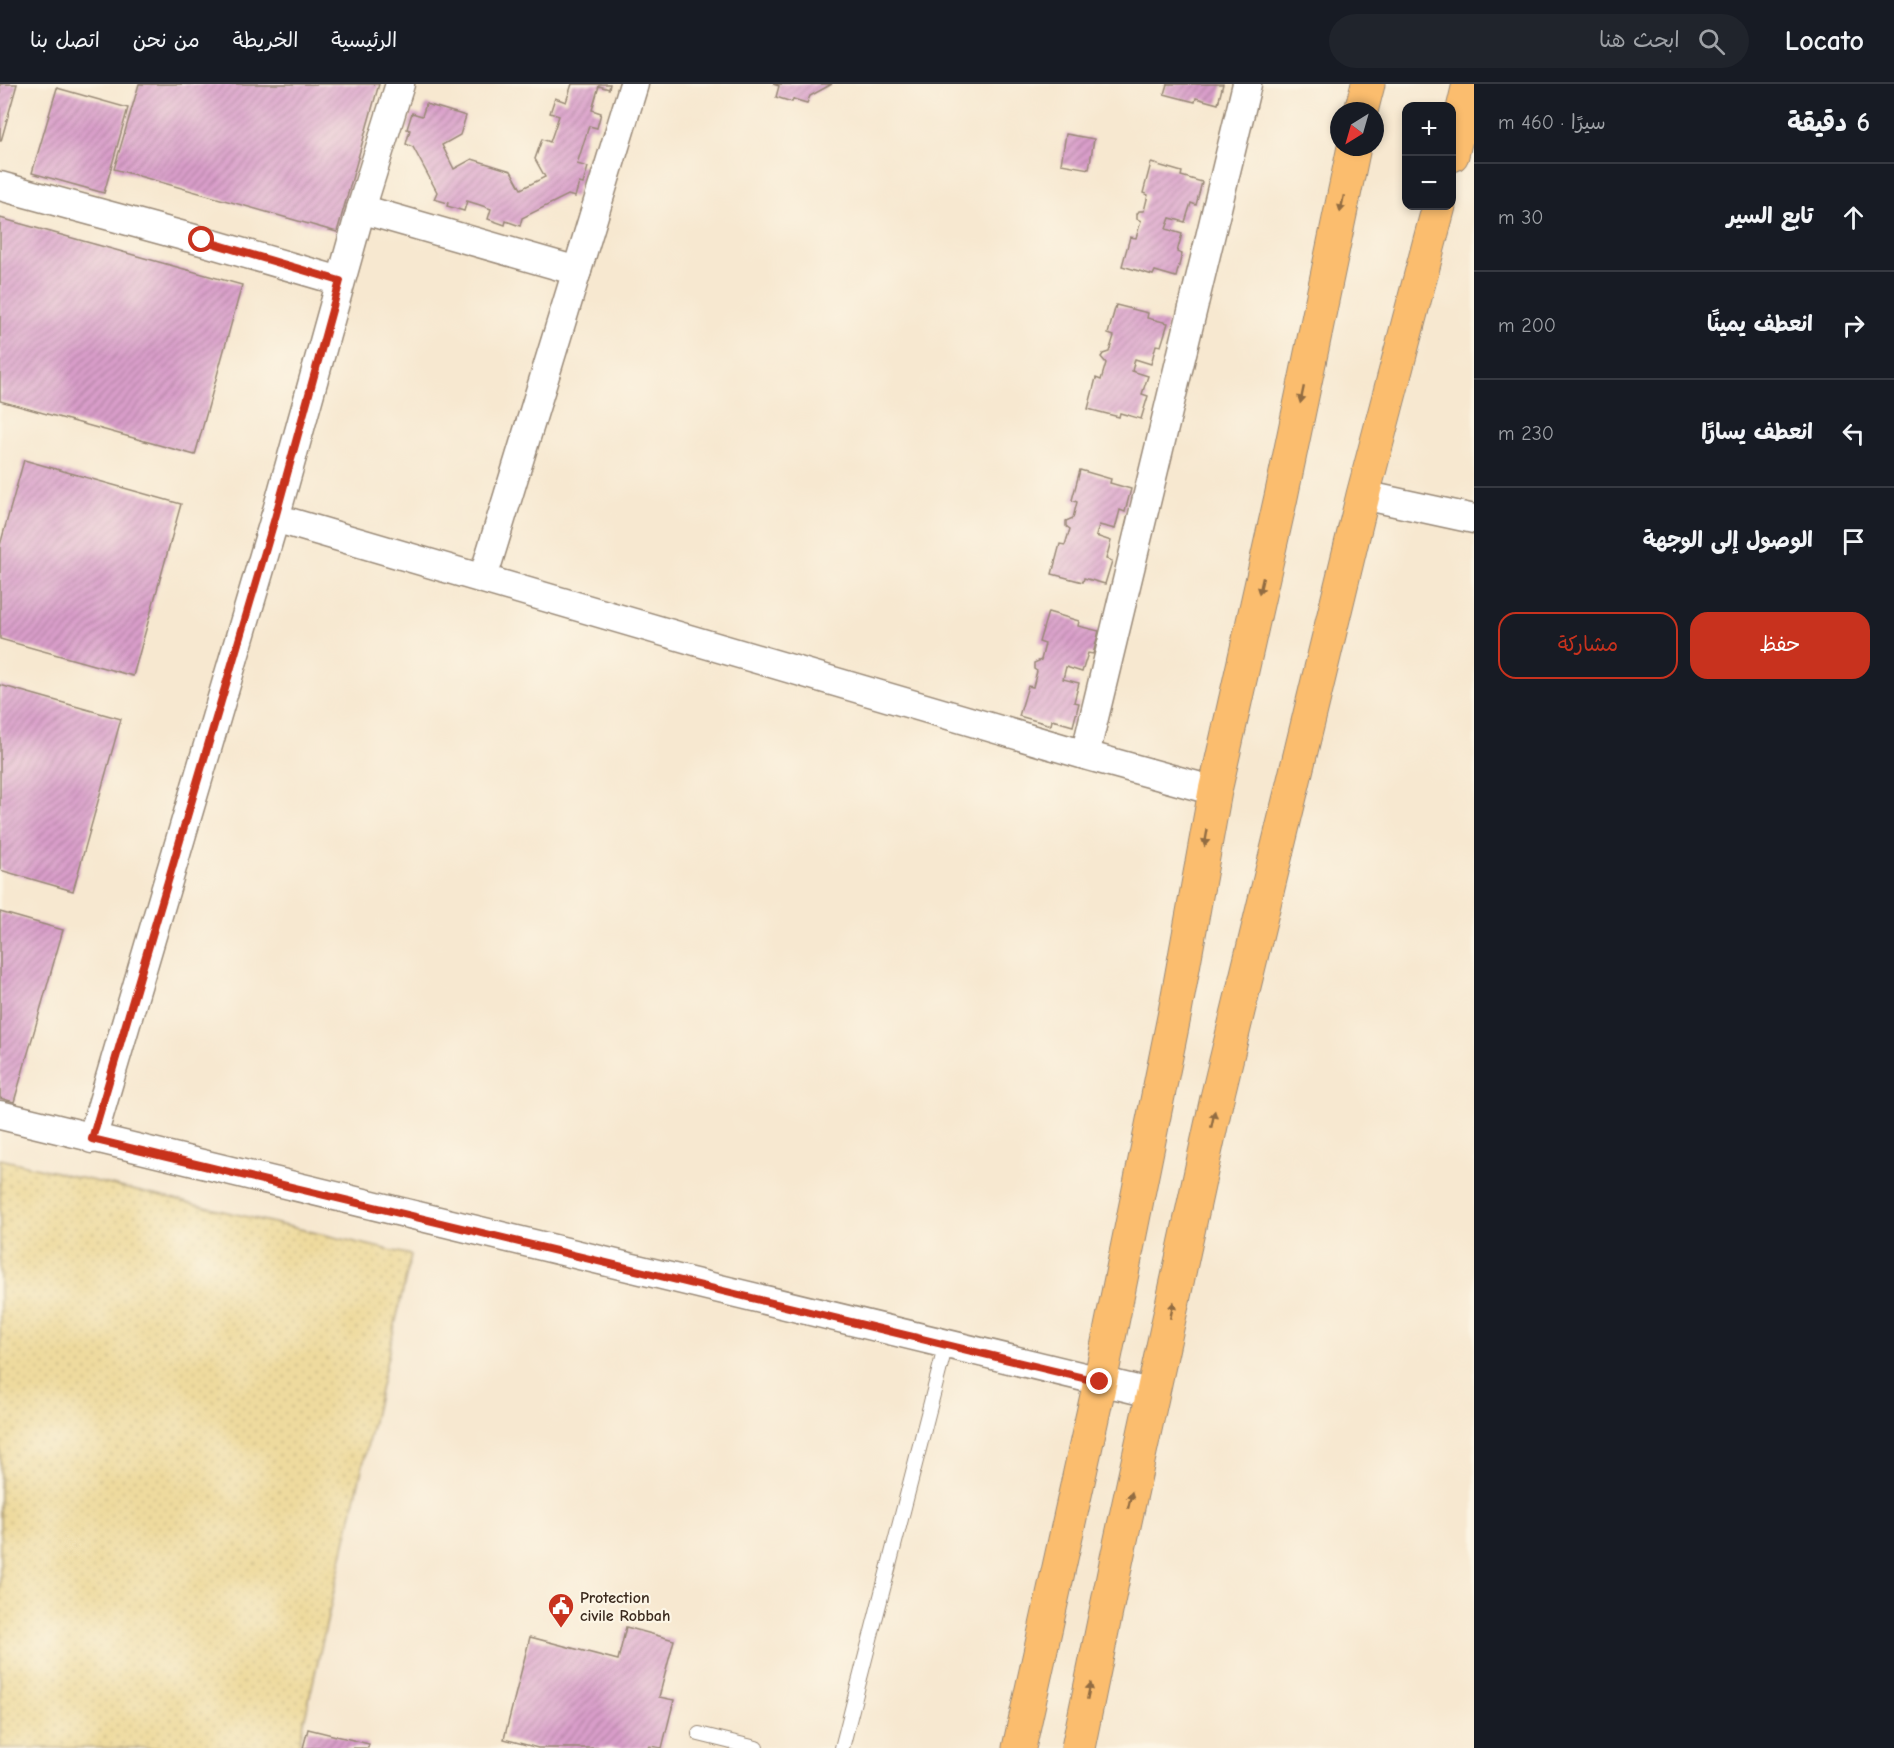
<!DOCTYPE html>
<html lang="ar">
<head>
<meta charset="utf-8">
<style>
	:root { --surface:#171b24; --page:#20242c; --text:#f1f3f6; --muted:#9ea1a6; --line:#363941; --accent:#c8321e }
	body { margin:0; font-family:"Comic Neue","Playpen Sans Arabic",sans-serif; background:var(--page); color:var(--text); direction:rtl }
	.controls { position:absolute; right:18px; top:18px; display:grid; overflow:hidden; border-radius:12px; box-shadow:0 3px 9px #0003 }
	.controls button { width:54px; height:54px; display:grid; place-items:center; padding:0; border:0; border-bottom:2px solid var(--line); background:var(--surface); color:var(--text); font:30px sans-serif }
	.compass { position:absolute; left:1330px; top:18px; width:54px; height:54px; border-radius:50%; background:var(--surface); box-shadow:0 3px 9px #0003; rotate:217deg }
	.stop { position:absolute; width:18px; height:18px; margin:-14px; border:4px solid #c8321e; border-radius:50%; background:#fff }
	.stop.end { background:#c8321e; border-color:#fff; box-shadow:0 2px 6px #0008 }
	.list { margin:0; padding:0; list-style:none }
	h2 { display:flex; justify-content:space-between; align-items:center; height:78px; margin:0; padding:0 24px; font-size:26px }
	h2 small { font-size:20px; font-weight:400; color:var(--muted) }
	.list li { display:grid; grid-template-columns:39px 1fr auto; gap:18px; align-items:center; box-sizing:border-box; height:108px; padding:0 24px; border-top:2px solid var(--line) }
	.list b { display:block; font-size:22px; white-space:nowrap }
	.list em { font-size:20px; font-style:normal; color:var(--muted) }
	.actions { display:flex; gap:12px; padding:18px 24px }
	.actions a { flex:1; padding:14px 0; border:2px solid var(--accent); border-radius:18px; text-align:center; font-size:21px; color:var(--accent) }
	.actions .main { background:var(--accent); color:#fff }
	.icon { flex:none; width:33px; height:33px; fill:none; stroke:currentColor; stroke-width:2; stroke-linecap:round; stroke-linejoin:round }
	.map { position:relative; flex:none; width:1474px; height:1664px; overflow:hidden; direction:ltr }
	header { display:flex; align-items:center; gap:36px; box-sizing:border-box; height:84px; padding:0 30px; background:var(--surface); border-bottom:2px solid var(--line) }
	header strong { font-size:28px }
	nav { display:flex; gap:33px; margin-inline-start:auto; font-size:21px }
	.search { width:420px; height:54px; background:var(--page); display:flex; align-items:center; gap:15px; box-sizing:border-box; padding:0 21px; border-radius:33px; color:var(--muted); font-size:22px }
	main { display:flex }
	aside { flex:1; background:var(--surface) }
	.map>svg:first-child { display:block }
	.sand { fill:url(#sand-dots); stroke:#94825e; stroke-width:1.5 }
	.building { fill:url(#building-hatch) }
	.lines { fill:none; stroke-linecap:round; stroke-linejoin:round }
	.lane-casing { stroke:#998977; stroke-width:16 }
	.street-casing { stroke:#998977; stroke-width:31 }
	.highway-casing { stroke:#998977; stroke-width:35 }
	.lane { stroke:#fff; stroke-width:14 }
	.street { stroke:#fff; stroke-width:28 }
	.highway { stroke:#fbbd6e; stroke-width:33 }
	.oneway { fill:#916c42 }
	.route { stroke:#c8321e; stroke-width:8 }
	.labels { text-anchor:middle; stroke-width:4.5; stroke-linejoin:round; paint-order:stroke }
	.poi-label { font-size:16px; font-weight:bold; fill:#3b2a1e; stroke:#fcf5e5; text-anchor:start }
</style>
</head>
<body>
<header>
<strong>Locato</strong>
<div class="search"><svg class="icon" aria-label="search" viewBox="0 0 24 24"><circle cx="10" cy="10" r="6"/><path d="M15 15l6 6"/></svg>ابحث هنا</div>
<nav><a>الرئيسية</a><a>الخريطة</a><a>من نحن</a><a>اتصل بنا</a></nav>
</header>
<main>
<aside>
<h2>6 دقيقة<small>سيرًا · 460 m</small></h2>
<ul class="list">
<li><svg class="icon" aria-label="ahead" viewBox="0 0 24 24"><path d="M12 20V5M6 11l6-6 6 6"/></svg><div><b>تابع السير</b></div><em>30 m</em></li>
<li><svg class="icon" aria-label="right" viewBox="0 0 24 24"><path d="M7 20v-9h11M14 6l5 5-5 5"/></svg><div><b>انعطف يمينًا</b></div><em>200 m</em></li>
<li><svg class="icon" aria-label="left" viewBox="0 0 24 24"><path d="M17 20v-9H6M10 6l-5 5 5 5"/></svg><div><b>انعطف يسارًا</b></div><em>230 m</em></li>
<li><svg class="icon" aria-label="arrive" viewBox="0 0 24 24"><path d="M6 21V4h12l-3 4 3 4H6"/></svg><div><b>الوصول إلى الوجهة</b></div></li>
</ul>
<div class="actions"><a class="main">حفظ</a><a>مشاركة</a></div>
</aside>
<div class="map">
<svg width="1474" height="1664" viewBox="0 0 1474 1664">
	<defs>
		<pattern id="sand-dots" width="8" height="8" patternUnits="userSpaceOnUse" patternTransform="scale(1.5)"><rect width="8" height="8" fill="#eeda9e"/><path d="M2 2h.1M6 6h.1" fill="none" stroke="#cdbb88" stroke-width="1.8" stroke-linecap="round"/></pattern>
		<pattern id="building-hatch" width="6" height="6" patternUnits="userSpaceOnUse" patternTransform="scale(1.5)"><rect width="6" height="6" fill="#d99eca"/><path d="M-1 1l2-2M0 6l6-6M5 7l2-2" fill="none" stroke="#b181a3"/></pattern>
	</defs>
	<rect width="100%" height="100%" fill="#fcf5e5"/>
	<filter id="ink" filterUnits="userSpaceOnUse"><feTurbulence type="fractalNoise" baseFrequency=".0167" numOctaves="2"/><feDisplacementMap in="SourceGraphic" scale="12" xChannelSelector="R" yChannelSelector="G"/><feConvolveMatrix kernelMatrix="1 2 1 2 8 2 1 2 1" color-interpolation-filters="sRGB"/></filter>
	<filter id="wash" filterUnits="userSpaceOnUse"><feTurbulence type="fractalNoise" baseFrequency=".008" numOctaves="4" result="noise"/><feDisplacementMap in="SourceGraphic" scale="24" xChannelSelector="R" yChannelSelector="G"/><feGaussianBlur stdDeviation="1.35" result="paint"/><feColorMatrix in="noise" values="0 0 0 0 0 0 0 0 0 0 0 0 0 0 0 0 0 1.4 0 .05"/><feComposite in="paint" operator="in"/></filter>
	<g filter="url(#wash)">
		<rect width="100%" height="100%" fill="#f7e8d0"/>
		<!-- sand -->
		<path class="sand" d="M0 1075 411 1171 298 1664H0Z"/>
		<g id="blocks">
			<!-- building -->
			<g class="building">
				<path d="M0 0H17L1 57H0Z"/>
				<path d="M139 0H379L337 148 114 85Z"/>
				<path d="M572 0H610L609 5 599 2 592 26 601 29 597 44 589 42 577 80 588 83 583 100 579 99 575 113 568 111 522 134 520 142 506 137 505 141 488 135 491 125 480 121 467 117 464 127 447 122 448 119 434 115 437 108 413 63 406 60 410 46 407 45 412 29 422 32 426 20 466 32 460 51 442 61 454 85 472 75 511 87 521 105 545 93 535 75 542 55 550 58 559 32 550 29 555 14 566 18Z"/>
				<path d="M773 0H832L810 12 807 19 793 15 792 18 776 13 779 2Z"/>
				<path d="M1167 0H1223L1218 20 1196 14 1195 18 1164 10Z"/>
				<path d="M57 4 128 24 104 109 32 89Z"/>
				<path d="M1066 50 1094 55 1089 85 1061 80Z"/>
				<path d="M1151 79 1182 88 1181 92 1202 98 1196 121 1191 119 1185 138 1170 134 1166 145 1182 150 1177 168 1182 170 1176 193 1155 187 1153 191 1122 182 1130 153 1136 154 1141 137 1137 135V130L1139 127H1144L1148 111 1143 109Z"/>
				<path d="M0 134 242 201 195 371 0 317Z"/>
				<path d="M1116 221 1148 229 1147 234 1168 239 1161 262 1156 261 1151 280 1135 275 1132 287 1148 292 1142 310 1148 312 1141 335 1120 329 1119 333 1088 325 1096 294 1101 296 1106 279 1101 273 1103 270 1109 268 1114 252 1108 250Z"/>
				<path d="M24 376 181 420 133 592 0 555V461Z"/>
				<path d="M1080 386 1111 395 1110 399 1131 405 1125 428 1120 426 1115 445 1099 441 1096 452 1111 457 1106 475 1112 477 1105 500 1084 494 1083 498 1052 490 1060 460 1065 461 1070 445 1066 442V437L1073 434 1077 418 1072 416Z"/>
				<path d="M1048 528 1079 537 1078 542 1099 547 1093 570 1088 569 1082 588 1066 583 1063 595 1079 599 1074 618 1079 619 1073 642 1052 636 1051 641 1019 632 1028 602 1033 603 1037 587 1034 585V579L1041 576 1045 560 1039 558Z"/>
				<path d="M0 601 121 635 73 807 0 786Z"/>
				<path d="M0 828 63 846 14 1018 0 1014Z"/>
				<path d="M626 1543 674 1556 659 1613 674 1616 662 1664 649 1662 648 1664H538L504 1655 530 1553 618 1576Z"/>
				<path d="M308 1645 369 1660 368 1664H303Z"/>
			</g>
		</g>
	</g>
	<g filter="url(#ink)">
		<use href="#blocks" fill-opacity="0" stroke="#998977" stroke-width="1.5"/>
		<g class="lines">
			<!-- lane casing -->
			<g class="lane-casing">
				<g id="lane">
					<path d="M699 1650 756 1664"/>
					<path d="M842 1664 946 1260"/>
				</g>
			</g>
			<!-- street casing -->
			<g class="street-casing">
				<g id="street">
					<path d="M0 102 202 157 340 197"/>
					<path d="M361 125 577 187"/>
					<path d="M1363 411 1474 435"/>
					<path d="M275 434 1085 671 1215 707"/>
					<path d="M483 494 634 0"/>
					<path d="M1085 671 1247 0"/>
					<path d="M0 1031 1154 1310"/>
					<path d="M92 1055 275 434 361 125 400 0"/>
				</g>
			</g>
			<!-- highway casing -->
			<g class="highway-casing">
				<g id="highway">
					<path d="M1361 27 1368 0"/>
					<path d="M1452 71 1469 0"/>
					<path d="M1019 1664 1100 1298 1175 928 1215 707 1281 413 1354 63"/>
					<path d="M1078 1664 1117 1474 1217 1014 1363 411 1439 122"/>
				</g>
			</g>
			<!-- lane -->
			<use href="#lane" class="lane"/>
			<!-- street -->
			<use href="#street" class="street"/>
			<!-- highway -->
			<use href="#highway" class="highway"/>
		</g>
		<!-- one-way arrows -->
		<defs><path id="oneway-solid" d="M-6-.8H1V-3.2L6.5 0L1 3.2V.8H-6Z" transform="scale(1.5)"/></defs>
		<g class="oneway">
			<use href="#oneway-solid" transform="translate(1342 120) rotate(102)"/>
			<use href="#oneway-solid" transform="translate(1302 311) rotate(102)"/>
			<use href="#oneway-solid" transform="translate(1261 502) rotate(103)"/>
			<use href="#oneway-solid" transform="translate(1206 754) rotate(100)"/>
			<use href="#oneway-solid" transform="translate(1213 1035) rotate(-78)"/>
			<use href="#oneway-solid" transform="translate(1172 1226) rotate(-78)"/>
			<use href="#oneway-solid" transform="translate(1130 1416) rotate(-77)"/>
			<use href="#oneway-solid" transform="translate(1089 1607) rotate(-78)"/>
		</g>
	</g>
	<g class="lines" filter="url(#ink)">
		<!-- route -->
		<path class="route" d="M202 156 340 197 275 434 92 1055 1100 1298"/>
	</g>
	<!-- icons -->
	<defs>
		<g id="civic-pin" transform="scale(1.35)"><path d="M0 17L-7.5 6A9.5 9.5 0 1 1 7.5 6Z" fill="#c8321e" stroke="#fcf5e5"/><path d="M-.6-6.5H3V-4.5H.6V-3L4-1V1h2V6H-6V1h2V-1L-.6-3ZM-1.2 2.5V6h2.4V2.5Z" fill="#fff"/></g>
	</defs>
	<g fill-rule="evenodd">
		<use href="#civic-pin" x="561" y="1522"/>
	</g>
	<g class="labels">
		<!-- poi labels -->
		<g class="poi-label">
			<text x="580" y="1519">Protection<tspan x="580" dy="18">civile Robbah</tspan></text>
		</g>
	</g>
</svg>
<div class="controls">
<button>+</button>
<button>−</button>
</div>
<svg class="compass" viewBox="-18 -18 36 36"><path d="M0-13l5 13h-10z" fill="#e53935"/><path d="M0 13l5-13h-10z" fill="#9ea1a6"/></svg>
<div class="stop" style="left:202px;top:156px"></div>
<div class="stop end" style="left:1100px;top:1298px"></div>
</div>
</main>
</body>
</html>
